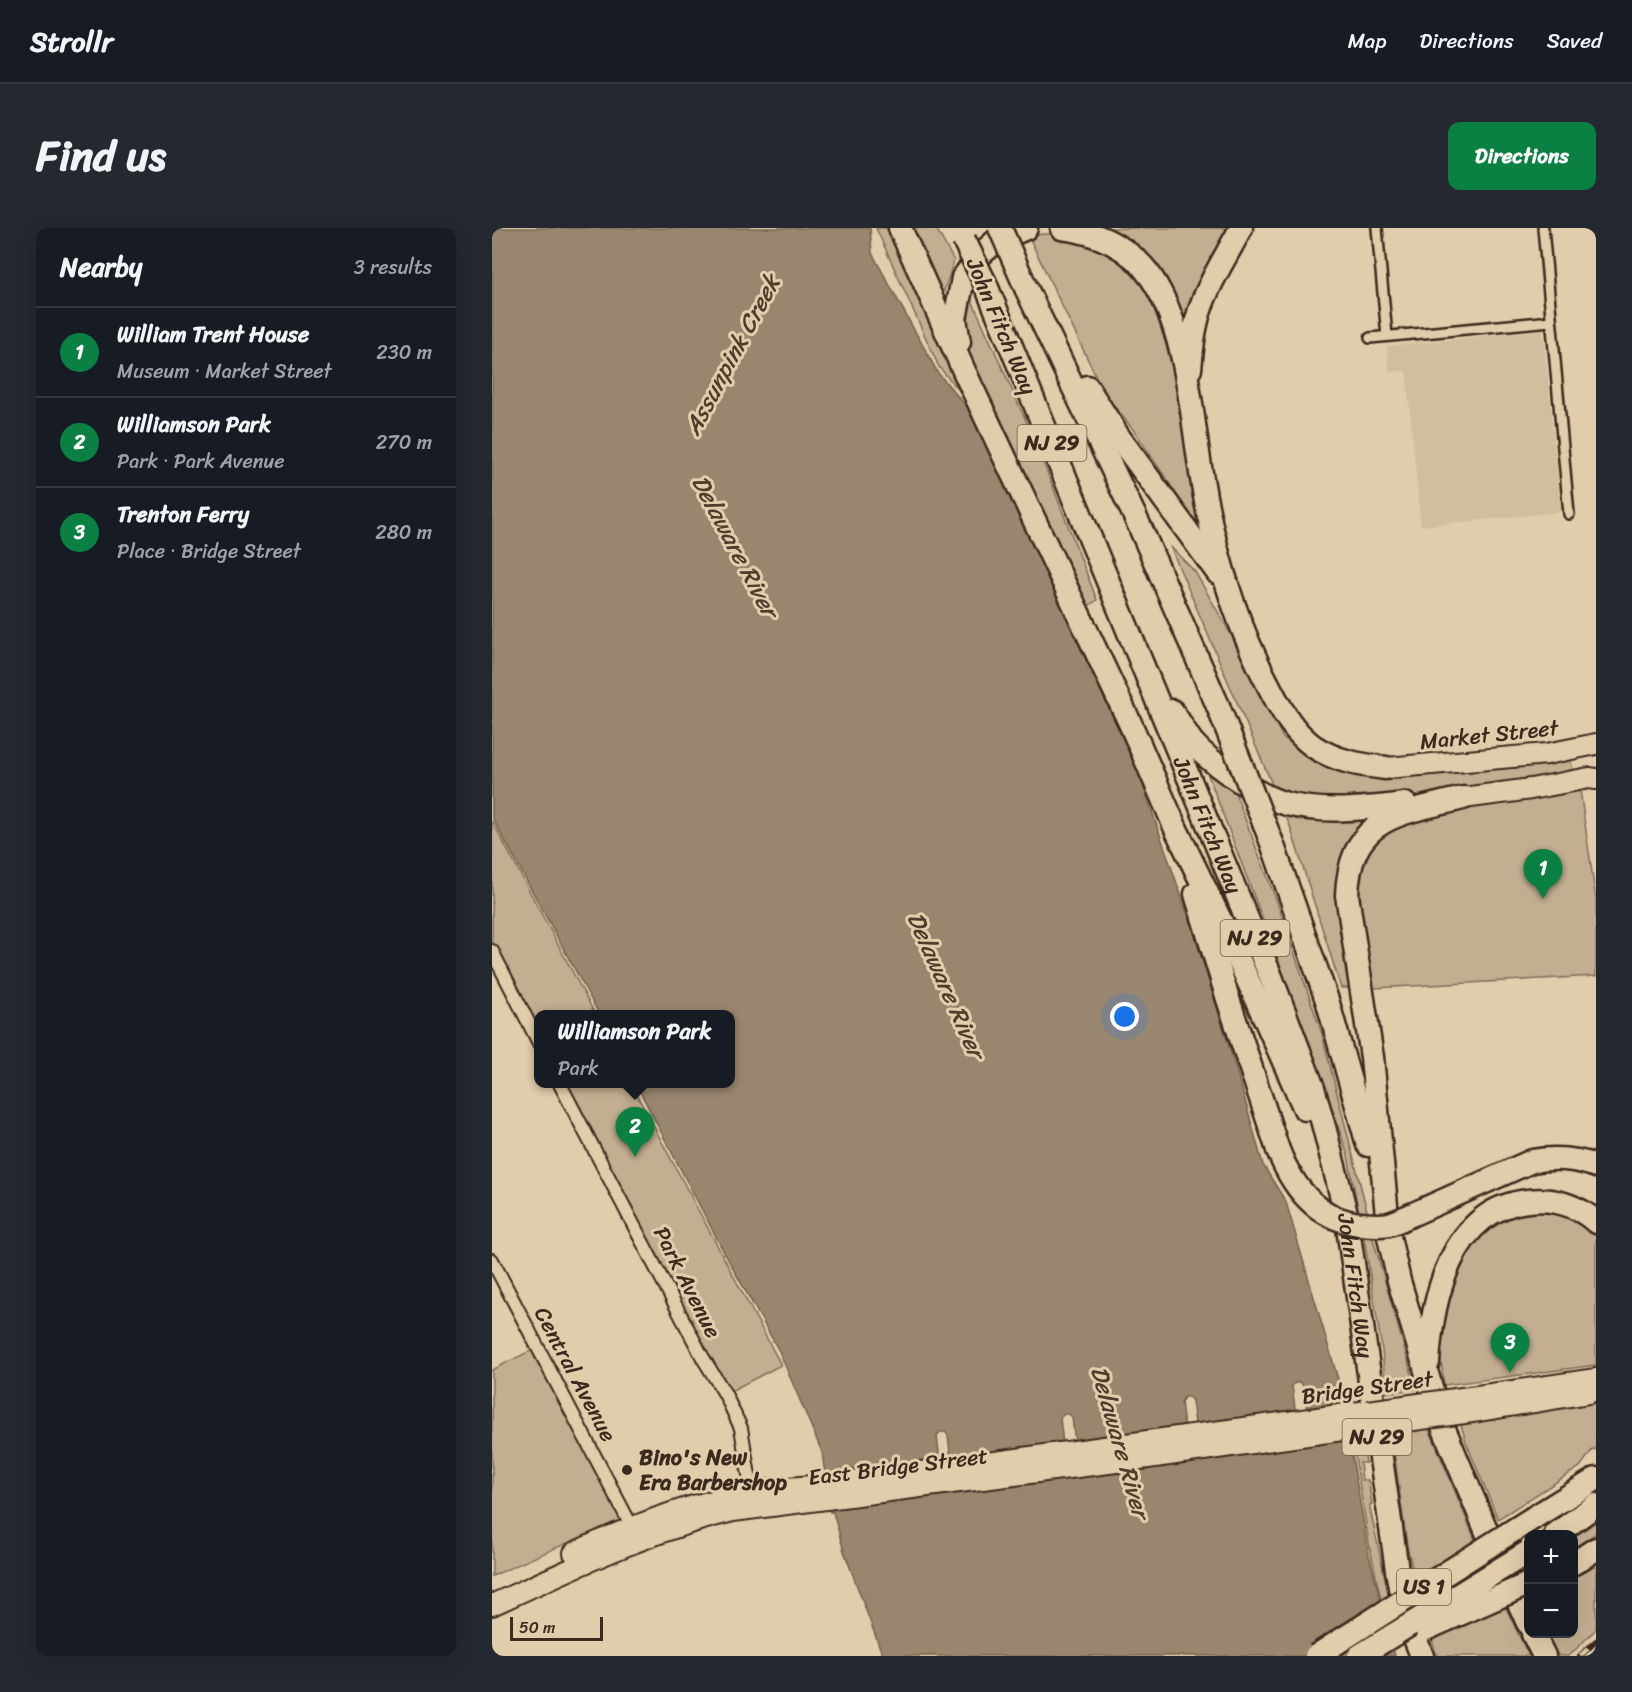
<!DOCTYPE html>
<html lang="en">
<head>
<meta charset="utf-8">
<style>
	:root { --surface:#171b24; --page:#242831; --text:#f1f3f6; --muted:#9ea1a6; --line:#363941; --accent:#0b8043 }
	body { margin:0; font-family:Sriracha,sans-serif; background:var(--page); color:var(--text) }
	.controls { position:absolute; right:18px; bottom:18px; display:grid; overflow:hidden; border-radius:12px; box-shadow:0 6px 24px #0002 }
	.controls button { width:54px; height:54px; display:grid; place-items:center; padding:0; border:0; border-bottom:2px solid var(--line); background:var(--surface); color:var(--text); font:30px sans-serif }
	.scale { position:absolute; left:18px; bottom:15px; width:93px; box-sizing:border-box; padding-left:6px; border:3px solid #3b2a1e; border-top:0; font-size:16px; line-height:21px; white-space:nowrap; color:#3b2a1e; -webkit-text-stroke:4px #e1ccab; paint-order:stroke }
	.you { position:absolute; left:633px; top:789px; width:21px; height:21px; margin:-15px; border:4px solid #fff; border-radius:50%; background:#1a73e8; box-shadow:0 0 0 9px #1a73e833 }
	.badge { display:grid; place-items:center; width:39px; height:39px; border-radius:50%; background:var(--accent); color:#fff; font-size:20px; font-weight:700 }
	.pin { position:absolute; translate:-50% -50px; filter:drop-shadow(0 2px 3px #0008) }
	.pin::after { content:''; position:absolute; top:32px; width:21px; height:18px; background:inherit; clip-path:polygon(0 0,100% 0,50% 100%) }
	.popup { position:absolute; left:42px; top:782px; width:201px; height:78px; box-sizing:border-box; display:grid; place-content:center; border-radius:12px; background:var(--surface); filter:drop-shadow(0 2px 4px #0005); font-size:20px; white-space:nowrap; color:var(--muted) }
	.popup b { font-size:22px; color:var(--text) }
	.popup::after { content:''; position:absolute; left:50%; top:100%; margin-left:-12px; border:12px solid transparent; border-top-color:var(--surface) }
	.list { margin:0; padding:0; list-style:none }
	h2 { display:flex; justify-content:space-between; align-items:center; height:78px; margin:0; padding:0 24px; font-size:26px }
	h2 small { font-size:20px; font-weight:400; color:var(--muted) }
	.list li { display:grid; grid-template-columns:39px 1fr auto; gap:18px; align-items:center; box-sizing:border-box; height:90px; padding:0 24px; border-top:2px solid var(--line) }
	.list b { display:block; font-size:22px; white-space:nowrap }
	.list p { margin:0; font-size:20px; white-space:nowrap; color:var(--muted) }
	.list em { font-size:20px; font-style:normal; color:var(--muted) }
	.map { position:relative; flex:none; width:1104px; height:1428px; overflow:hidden; border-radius:12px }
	header { display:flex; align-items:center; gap:36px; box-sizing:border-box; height:84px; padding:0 30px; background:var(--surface); border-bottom:2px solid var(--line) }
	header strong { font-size:28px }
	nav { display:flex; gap:33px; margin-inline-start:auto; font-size:21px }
	.intro { display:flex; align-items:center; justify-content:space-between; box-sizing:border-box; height:144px; padding:0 36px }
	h1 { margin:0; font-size:42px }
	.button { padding:15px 27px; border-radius:12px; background:var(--accent); color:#fff; font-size:21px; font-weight:700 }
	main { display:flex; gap:36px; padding:0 36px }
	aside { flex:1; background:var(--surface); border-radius:12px; box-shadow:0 6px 24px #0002 }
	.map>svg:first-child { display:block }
	.built { fill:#d2bd9e }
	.green { fill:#c3ae91; stroke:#7f6c58; stroke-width:1.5 }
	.water { fill:#99866e; stroke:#73614e; stroke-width:1.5; fill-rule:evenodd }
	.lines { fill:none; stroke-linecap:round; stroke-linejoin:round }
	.pedestrian-casing { stroke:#3b2a1e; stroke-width:14 }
	.minor-casing { stroke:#3b2a1e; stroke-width:16 }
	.primary-casing { stroke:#3b2a1e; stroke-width:24 }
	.motorway-casing { stroke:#3b2a1e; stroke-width:27 }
	.pedestrian { stroke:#e1ccab; stroke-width:9 }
	.minor { stroke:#e1ccab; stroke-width:12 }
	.primary { stroke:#e1ccab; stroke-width:20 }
	.motorway { stroke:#e1ccab; stroke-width:22 }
	.rail-casing { stroke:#3b2a1e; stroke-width:6 }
	.rail { stroke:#e1ccab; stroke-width:4; stroke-dasharray:11; stroke-linecap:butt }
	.primary-bridge-casing { stroke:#3b2a1e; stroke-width:24; stroke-linecap:butt }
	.motorway-bridge-casing { stroke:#3b2a1e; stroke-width:27; stroke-linecap:butt }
	.primary-bridge { stroke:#e1ccab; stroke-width:20 }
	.motorway-bridge { stroke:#e1ccab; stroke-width:22 }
	.poi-dot { fill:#3b2a1e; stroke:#e1ccab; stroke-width:2 }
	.labels { text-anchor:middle; stroke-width:6; stroke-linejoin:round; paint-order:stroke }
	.shield { fill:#e1ccab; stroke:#6d5b48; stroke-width:1.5 }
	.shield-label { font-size:21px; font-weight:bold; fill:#3b2a1e }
	.street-label { font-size:22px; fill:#3b2a1e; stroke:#e1ccab }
	.poi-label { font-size:22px; font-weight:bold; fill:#3b2a1e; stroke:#e1ccab; text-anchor:start }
	.water-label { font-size:24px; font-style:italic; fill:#4e3c2e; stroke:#e1ccab }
</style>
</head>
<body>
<header>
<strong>Strollr</strong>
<nav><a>Map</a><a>Directions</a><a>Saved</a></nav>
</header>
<div class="intro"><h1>Find us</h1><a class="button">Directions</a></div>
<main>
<aside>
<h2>Nearby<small>3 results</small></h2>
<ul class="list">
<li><span class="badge">1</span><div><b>William Trent House</b><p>Museum · Market Street</p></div><em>230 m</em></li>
<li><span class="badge">2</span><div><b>Williamson Park</b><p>Park · Park Avenue</p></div><em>270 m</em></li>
<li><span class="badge">3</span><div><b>Trenton Ferry</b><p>Place · Bridge Street</p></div><em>280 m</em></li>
</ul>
</aside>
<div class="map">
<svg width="1104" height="1428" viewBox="0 0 1104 1428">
	<rect width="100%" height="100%" fill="#e1ccab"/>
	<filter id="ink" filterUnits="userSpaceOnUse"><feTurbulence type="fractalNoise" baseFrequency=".0167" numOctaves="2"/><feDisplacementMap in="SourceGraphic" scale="12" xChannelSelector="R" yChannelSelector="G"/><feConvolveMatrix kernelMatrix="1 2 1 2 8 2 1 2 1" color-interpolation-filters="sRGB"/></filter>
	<g filter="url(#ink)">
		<!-- built -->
		<path class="built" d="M1051 102 1069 284 929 298 914 143 897 144 895 118Z"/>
		<!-- green -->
		<g class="green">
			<path d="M384 0H400L479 176 447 139Z"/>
			<path d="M416 0H444L462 33 449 72Z"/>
			<path d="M611 0H738L689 95Z"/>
			<path d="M577 5 621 24 659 69 682 144 711 306 643 204 613 167 536 7Z"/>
			<path d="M474 59 543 213 605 372 595 379 496 171 468 101Z"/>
			<path d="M678 318 703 344 753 431 791 510 828 531 1077 529 1088 562 1104 672V748L882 760H849L798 598Z"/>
			<path d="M717 543 742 562 785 674 830 806 876 987 867 986 856 928 844 892 793 750 715 544Z"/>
			<path d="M0 593 103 786H47V810L0 720Z"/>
			<path d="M71 856H139L289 1137 233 1166Z"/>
			<path d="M1059 979 1104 1001V1137L952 1157 946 1110 966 1030 999 992Z"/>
			<path d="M871 1003 879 1004 924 1161 894 1165 890 1122Z"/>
			<path d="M46 1119 130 1291 0 1348V1142Z"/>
			<path d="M1104 1172V1222L1101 1221 1088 1239 1006 1291 974 1214 969 1197 993 1188Z"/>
			<path d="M935 1196 984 1314 923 1352 915 1318 899 1202Z"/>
			<path d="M870 1207 874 1235H868L870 1252H876L880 1276H878V1281L897 1368 889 1372 877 1315 861 1217 862 1208Z"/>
			<path d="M1104 1294V1305L1082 1320V1309Z"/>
			<path d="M1104 1333V1401L1077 1428H1067L1059 1418 1055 1406H1082V1345Z"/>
			<path d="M1012 1376 1037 1428H945L938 1407Z"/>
		</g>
		<!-- water -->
		<path class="water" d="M0 0H378L380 25 446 145 479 184 498 212 571 380 647 546 700 699 748 854 771 937 794 974 848 1158 877 1327 903 1428H391L352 1323 341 1284H338L330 1224 287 1123 233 1026 144 856H239V786H107L0 589ZM804 1154H808L812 1158 819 1216 808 1217 800 1158ZM692 1169H697L700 1173 708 1231 696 1233 689 1174ZM572 1186H577L580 1189 587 1248 575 1249 568 1190ZM448 1204H453L456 1207 463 1266 452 1267 445 1208Z"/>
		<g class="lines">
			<!-- pedestrian casing -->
			<g class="pedestrian-casing">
				<g id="pedestrian">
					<path d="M885 0 895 108"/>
					<path d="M1051 0 1077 286"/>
					<path d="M878 110 1059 93"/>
				</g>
			</g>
			<!-- minor casing -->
			<g class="minor-casing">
				<g id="minor">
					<path d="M0 723 47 815"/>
					<path d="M68 856 211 1130 233 1166 249 1200 261 1271"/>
					<path d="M0 1032 142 1303"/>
				</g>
			</g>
			<!-- primary casing -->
			<g class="primary-casing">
				<g id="primary">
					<path d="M894 540 1055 526 1104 516"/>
					<path d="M971 570 1039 561 1097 550 1104 551"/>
					<path d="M985 1168 1104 1151"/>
					<path d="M987 1183 1097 1165"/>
					<path d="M82 1325C138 1298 198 1275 260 1264 284 1260 309 1259 333 1257L876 1183"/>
					<path d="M0 1377C79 1341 156 1303 241 1283L656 1230 878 1198"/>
				</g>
			</g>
			<!-- motorway casing -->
			<g class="motorway-casing">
				<g id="motorway">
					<path d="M408 0 473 145 638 495 684 601 738 712 813 881"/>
					<path d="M570 0C605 4 639 20 659 49 695 102 699 184 709 245 721 321 744 397 780 464 791 485 802 504 821 518 843 533 868 537 894 540"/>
					<path id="s1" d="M493 55 779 749 821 860 832 899 854 986 905 1342 912 1382 930 1428"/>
					<path d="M534 60 648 299 726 478"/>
					<path d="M467 114 463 91 471 50 488 27 504 13 534 0"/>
					<path d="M698 141C700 119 702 97 710 76 720 49 736 25 749 0"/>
					<path d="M595 159 626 208 726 345"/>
					<path d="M680 483C687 493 693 504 700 514 719 536 767 569 795 576 834 586 874 580 913 576"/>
					<path d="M971 570C908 586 858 587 855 667L880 829 897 1009 907 1053 950 1196 997 1309 1036 1395"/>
					<path d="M780 615 836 775 876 917"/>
					<path d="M704 666 736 771 786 922"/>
					<path d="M919 987 1040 933C1063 929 1082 930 1104 938"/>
					<path d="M936 1134C940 1071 959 981 1036 973 1061 970 1085 977 1104 994"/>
					<path d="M1041 1290 1104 1251"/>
					<path d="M1064 1306 1104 1277"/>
					<path d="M1082 1335 1104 1321"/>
					<path d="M1041 1406 1052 1428"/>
				</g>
			</g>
			<!-- pedestrian -->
			<use href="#pedestrian" class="pedestrian"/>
			<!-- minor -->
			<use href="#minor" class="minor"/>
			<!-- primary -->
			<use href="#primary" class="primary"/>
			<!-- motorway -->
			<use href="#motorway" class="motorway"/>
			<!-- rail casing -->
			<g class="rail-casing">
				<path id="rail" d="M1088 1428 1104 1413"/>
			</g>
			<!-- rail -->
			<use href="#rail" class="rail"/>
			<!-- primary-bridge casing -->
			<g class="primary-bridge-casing">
				<g id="primary-bridge">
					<path d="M876 1183 985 1168"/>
					<path d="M878 1198 987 1183"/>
				</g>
			</g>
			<!-- motorway-bridge casing -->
			<g class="motorway-bridge-casing">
				<g id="motorway-bridge">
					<path d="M508 0 534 60"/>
					<path d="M472 12 493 55"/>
					<path d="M726 478 780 615"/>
					<path d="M786 922C801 960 826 992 869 996 878 997 888 998 897 996 905 994 912 990 919 987"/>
					<path d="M934 1401 1036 1356"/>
					<path d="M824 1428 1041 1290"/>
					<path d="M867 1428 1036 1324"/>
				</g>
			</g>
			<!-- primary-bridge -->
			<use href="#primary-bridge" class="primary-bridge"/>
			<!-- motorway-bridge -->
			<use href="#motorway-bridge" class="motorway-bridge"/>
		</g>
	</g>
	<!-- markers -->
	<circle class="poi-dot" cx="135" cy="1242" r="6"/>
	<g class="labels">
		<!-- shield labels -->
		<g class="shield">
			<rect x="525.5" y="197" width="69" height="36" rx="4.5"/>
			<rect x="728.5" y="692" width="69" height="36" rx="4.5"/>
			<rect x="850.5" y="1191" width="69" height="36" rx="4.5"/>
			<rect x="905" y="1341" width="54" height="36" rx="4.5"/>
		</g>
		<g class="shield-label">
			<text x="560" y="222">NJ 29</text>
			<text x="763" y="717">NJ 29</text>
			<text x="885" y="1216">NJ 29</text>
			<text x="932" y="1366">US 1</text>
		</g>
		<!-- street labels -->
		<g class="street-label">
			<text transform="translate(510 98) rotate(67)" y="8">John Fitch Way</text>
			<text transform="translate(997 506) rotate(-6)" y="8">Market Street</text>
			<text dy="8" stroke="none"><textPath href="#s1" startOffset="586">John Fitch Way</textPath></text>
			<text transform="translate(196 1054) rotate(63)" y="8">Park Avenue</text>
			<text dy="8" stroke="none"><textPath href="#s1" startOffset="1072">John Fitch Way</textPath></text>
			<text transform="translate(84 1146) rotate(62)" y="8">Central Avenue</text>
			<text transform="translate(875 1159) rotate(-8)" y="8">Bridge Street</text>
			<text transform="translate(406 1238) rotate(-7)" y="8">East Bridge Street</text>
		</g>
		<!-- poi labels -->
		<g class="poi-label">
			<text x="147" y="1237">Bino's New<tspan x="147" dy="25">Era Barbershop</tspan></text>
		</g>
		<!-- water labels -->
		<g class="water-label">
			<text transform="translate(240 127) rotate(-62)" y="8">Assunpink Creek</text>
			<text transform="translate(243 318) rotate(62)" y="8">Delaware River</text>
			<text transform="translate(454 757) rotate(66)" y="8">Delaware River</text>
			<text transform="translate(628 1214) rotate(74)" y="8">Delaware River</text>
		</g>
	</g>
</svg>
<div class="controls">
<button>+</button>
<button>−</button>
</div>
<div class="scale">50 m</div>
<div class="you"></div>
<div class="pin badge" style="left:1051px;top:671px">1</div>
<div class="pin badge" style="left:143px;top:929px">2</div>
<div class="popup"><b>Williamson Park</b>Park</div>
<div class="pin badge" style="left:1018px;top:1145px">3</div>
</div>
</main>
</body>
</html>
